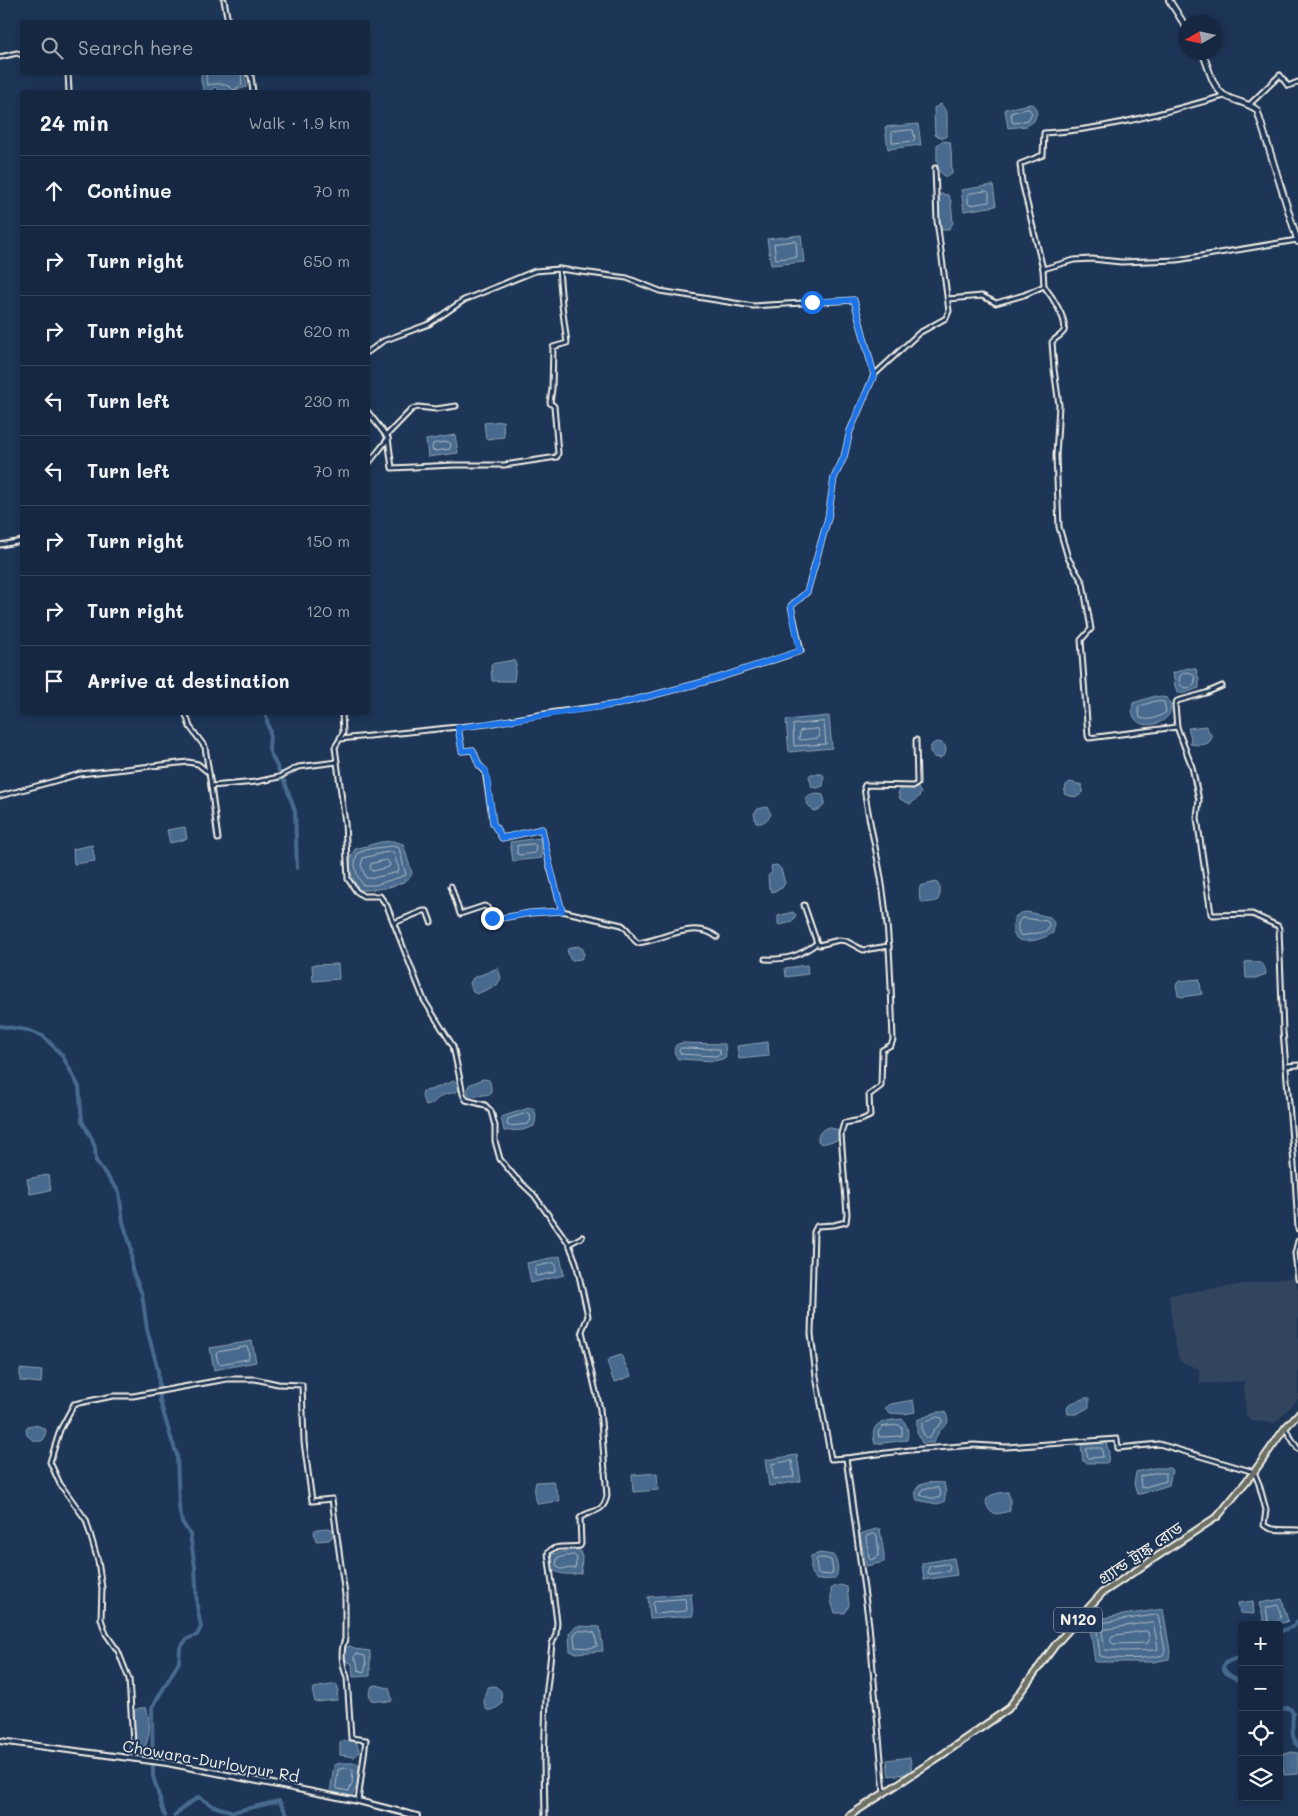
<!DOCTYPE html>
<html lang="en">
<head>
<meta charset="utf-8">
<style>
	:root { --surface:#162841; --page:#1f3048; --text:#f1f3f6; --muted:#9ea6b1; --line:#35445a }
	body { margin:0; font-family:Mali,"Noto Sans Bengali",sans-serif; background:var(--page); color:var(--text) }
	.controls { position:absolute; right:15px; bottom:15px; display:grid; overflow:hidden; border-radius:5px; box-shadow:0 2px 8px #0003 }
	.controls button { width:45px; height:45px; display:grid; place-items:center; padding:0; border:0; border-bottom:1px solid var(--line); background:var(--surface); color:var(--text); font:25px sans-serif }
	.compass { position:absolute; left:1178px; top:15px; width:45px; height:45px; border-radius:50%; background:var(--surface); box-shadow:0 2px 8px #0003; rotate:261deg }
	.stop { position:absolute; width:15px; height:15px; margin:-11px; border:4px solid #1a73e8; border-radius:50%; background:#fff }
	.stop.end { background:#1a73e8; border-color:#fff; box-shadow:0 1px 5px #0008 }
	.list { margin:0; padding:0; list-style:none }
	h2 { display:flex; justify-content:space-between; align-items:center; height:65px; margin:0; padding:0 20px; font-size:21px }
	h2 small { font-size:16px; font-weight:400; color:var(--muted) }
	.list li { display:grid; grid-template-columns:32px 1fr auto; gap:15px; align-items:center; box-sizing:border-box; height:70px; padding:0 20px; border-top:1px solid var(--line) }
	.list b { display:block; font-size:19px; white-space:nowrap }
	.list em { font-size:16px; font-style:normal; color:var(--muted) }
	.icon { flex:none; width:28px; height:28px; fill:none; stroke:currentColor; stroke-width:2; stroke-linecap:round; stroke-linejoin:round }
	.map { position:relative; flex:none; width:1298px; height:1816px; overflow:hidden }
	.search { position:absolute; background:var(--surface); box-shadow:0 2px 8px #0003; left:20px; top:20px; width:350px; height:55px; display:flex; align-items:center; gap:12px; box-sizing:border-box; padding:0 18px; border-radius:5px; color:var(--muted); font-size:19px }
	.panel { position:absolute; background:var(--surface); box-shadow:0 2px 8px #0003; left:20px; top:90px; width:350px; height:625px; border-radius:5px }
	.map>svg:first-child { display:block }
	.built { fill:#32445e }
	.water { fill:#476a8e; stroke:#8ca0b2 }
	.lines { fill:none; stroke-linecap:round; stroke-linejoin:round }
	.shore { stroke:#afbbc4; stroke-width:1 }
	.canal { stroke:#476a8e; stroke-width:4 }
	.minor-casing { stroke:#f4f1e8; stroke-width:7 }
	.tertiary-casing { stroke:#f4f1e8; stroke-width:8 }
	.secondary-casing { stroke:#f4f1e8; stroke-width:8 }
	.trunk-casing { stroke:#f4f1e8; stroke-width:9 }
	.minor { stroke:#1d3557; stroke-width:3 }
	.tertiary { stroke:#1d3557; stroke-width:4 }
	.secondary { stroke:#1d3557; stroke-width:4.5 }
	.trunk { stroke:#6c7065; stroke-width:5 }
	.route { stroke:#1a73e8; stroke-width:6 }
	.labels { text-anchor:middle; stroke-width:4; stroke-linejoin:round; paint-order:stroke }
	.shield { fill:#1d3557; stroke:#b4b9bc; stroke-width:1 }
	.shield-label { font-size:15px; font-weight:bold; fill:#f4f1e8 }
	.street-label { font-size:16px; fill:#f4f1e8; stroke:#1d3557 }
</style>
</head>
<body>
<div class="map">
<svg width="1298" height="1816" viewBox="0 0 1298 1816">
	<rect width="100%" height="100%" fill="#1d3557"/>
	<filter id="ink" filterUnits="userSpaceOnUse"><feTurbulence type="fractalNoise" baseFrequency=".02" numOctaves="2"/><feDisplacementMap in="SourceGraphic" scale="10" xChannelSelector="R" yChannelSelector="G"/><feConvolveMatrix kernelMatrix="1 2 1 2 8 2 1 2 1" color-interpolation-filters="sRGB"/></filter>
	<g filter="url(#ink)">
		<!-- built -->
		<path class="built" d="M1294 1277 1298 1289V1399L1275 1423 1252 1421 1246 1415 1244 1381 1200 1384 1199 1369 1179 1361 1173 1333 1169 1295Z"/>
		<!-- water -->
		<g class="water">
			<path d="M203 73H245L247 87 229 92 225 89 220 91 215 87 208 92H204L201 81V75Z"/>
			<path d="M941 104 947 113V136L944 138 935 135 934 108Z"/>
			<path d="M1030 104 1034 105 1037 113 1034 121 1027 126 1008 128 1005 109Z"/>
			<path d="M918 124 921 145 888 149 885 127Z"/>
			<path d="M942 141 950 142 951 149 952 174 946 177C935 171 937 157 937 145Z"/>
			<path d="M993 185 996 206 964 211 961 190Z"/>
			<path d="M942 194 948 195 951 201 953 223 948 230H942L940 226 937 199 938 196Z"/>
			<path d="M801 235 804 262 771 265 767 239Z"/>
			<path d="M503 421 504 437 486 439 484 423Z"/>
			<path d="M455 435 458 453 428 457 426 440Z"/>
			<path d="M514 660 516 665 514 681H492L491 664Z"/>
			<path d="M1188 668 1196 669 1199 680V688L1185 693H1178L1175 686 1173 673Z"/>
			<path d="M1155 696 1167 698C1186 724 1125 740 1133 703Z"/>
			<path d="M829 716 832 748 789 752 786 720Z"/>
			<path d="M1206 726 1212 737C1209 747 1198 745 1190 744L1191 738 1188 728Z"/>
			<circle cx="938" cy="750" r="8"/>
			<path d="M811 774H822L824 776 823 786 817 788 812 787 809 776Z"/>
			<path d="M1070 782 1082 785 1083 791C1079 799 1072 797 1064 794L1066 785Z"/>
			<path d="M902 788H918L921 793 918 798 910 804 900 799 898 793Z"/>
			<path d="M818 794 823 795C827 805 823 809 814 811L808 805 805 799 810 795Z"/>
			<path d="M767 807 771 814C768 820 763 824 756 823L754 813 758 809Z"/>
			<path d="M185 827 187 839 170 843 167 830Z"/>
			<path d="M540 838 542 858 513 861 510 842Z"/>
			<path d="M393 841 403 844 412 873C410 886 372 891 360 890 350 876 346 865 355 849L381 842Z"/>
			<path d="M92 845 95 861 74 864 73 849Z"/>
			<path d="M777 865 781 869 785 883 782 888 772 892 769 888 768 876 772 872 771 866Z"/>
			<path d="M936 882C942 887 941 895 937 901 920 904 918 904 920 886Z"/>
			<path d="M793 912 796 915 792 922 780 925 778 924V916Z"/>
			<path d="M1027 912 1050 917 1054 923 1053 933C1034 944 1004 948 1015 917L1020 913Z"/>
			<path d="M578 946 583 949 584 955 581 959 572 960 570 959 567 950 571 947Z"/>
			<path d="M1245 962C1256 961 1265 961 1266 974L1259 978H1246Z"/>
			<path d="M338 964 339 979 313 981 312 965Z"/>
			<path d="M807 965 808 974 786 977 785 968Z"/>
			<path d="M498 968 501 978 497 985 477 994 473 992 470 983 473 978Z"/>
			<path d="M1199 979 1202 994 1182 997 1178 995 1176 985 1179 981Z"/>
			<path d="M768 1042 769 1056 739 1059 737 1046Z"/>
			<path d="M681 1043 725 1044 726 1058 714 1061 678 1059C674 1053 673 1051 676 1045Z"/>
			<path d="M483 1079 489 1080 491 1086V1094L469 1097 467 1090 469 1085Z"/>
			<path d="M454 1081 457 1082 459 1090C454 1094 449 1093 444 1095 436 1098 434 1105 426 1106L422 1097 423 1091 430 1090Z"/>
			<path d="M529 1108H533C537 1113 536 1120 534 1126L523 1130 504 1131 501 1117Z"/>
			<path d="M828 1127 838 1130 840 1136 838 1140 821 1144 818 1141C818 1133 821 1130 828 1127Z"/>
			<path d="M48 1175 51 1190 30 1194 27 1179Z"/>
			<path d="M560 1256 564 1275 531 1283 527 1263Z"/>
			<path d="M252 1341 256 1362 214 1370 210 1348Z"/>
			<path d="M621 1355 631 1376 616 1382 613 1380 607 1361 609 1359Z"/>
			<path d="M20 1369 42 1371 41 1383 20 1381Z"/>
			<path d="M1085 1398H1089V1407L1077 1414H1068L1067 1409 1069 1404Z"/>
			<path d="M913 1400 915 1412 905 1414 889 1413 885 1408 891 1404Z"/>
			<path d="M937 1412H945C952 1425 945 1424 939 1432 936 1436 935 1440 933 1443H922L917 1432V1420Z"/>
			<path d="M902 1419C908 1426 909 1432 907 1440L875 1444C868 1421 884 1421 902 1419Z"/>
			<path d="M32 1425 39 1426 46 1430 44 1439C39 1444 31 1440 27 1435L26 1430 28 1426Z"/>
			<path d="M1084 1443H1106L1109 1452 1108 1462 1106 1463H1087L1083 1461 1081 1444Z"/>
			<path d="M797 1455 801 1481 769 1486 765 1460Z"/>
			<path d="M1169 1468 1172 1470 1169 1485 1141 1494H1137L1134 1484 1136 1472 1153 1468Z"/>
			<path d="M657 1473 658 1490 633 1492 632 1475Z"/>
			<path d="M553 1481 560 1501 538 1504C534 1498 534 1488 536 1482Z"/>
			<path d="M944 1483 946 1492 944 1502 937 1504 917 1500C910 1481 930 1482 944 1483Z"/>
			<path d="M1008 1492 1010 1499V1511L997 1514 991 1512C978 1496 994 1493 1008 1492Z"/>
			<path d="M329 1528 334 1531 333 1536 329 1540 316 1541 314 1531 317 1529Z"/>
			<path d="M876 1529H880L884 1555V1562L866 1566 860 1534Z"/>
			<path d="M579 1549 582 1557 581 1573C566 1576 543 1575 552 1554Z"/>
			<path d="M820 1553 833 1555C838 1562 840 1573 834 1579L817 1580 811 1573V1556Z"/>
			<path d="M954 1558 957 1575 924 1580 922 1563Z"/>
			<path d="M840 1585 847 1587 849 1605 845 1613H835L831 1601V1589L834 1587Z"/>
			<path d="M691 1593 693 1616 650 1619 648 1597Z"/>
			<path d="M1282 1599 1288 1621 1276 1625H1265L1259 1603Z"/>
			<path d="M1253 1601 1254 1614 1240 1613 1238 1603Z"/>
			<path d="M1163 1609 1170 1651 1169 1659 1154 1662H1095L1089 1620Z"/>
			<path d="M577 1626 600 1627 603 1651 576 1653 570 1651 569 1633Z"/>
			<path d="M351 1646 354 1649 370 1651V1676L353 1677 352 1664 345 1660 344 1647Z"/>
			<path d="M336 1684 338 1687 337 1700 315 1702 313 1694 314 1688Z"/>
			<path d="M376 1685 389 1688 392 1699 391 1702 371 1700 369 1694 372 1686Z"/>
			<path d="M495 1686 501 1691 502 1704 493 1710H487C482 1704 484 1694 488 1687Z"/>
			<path d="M139 1708H146C151 1721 150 1735 145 1747L137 1749 135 1747 134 1711Z"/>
			<path d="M350 1740 356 1742 359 1749 358 1754 354 1757 340 1755V1743L342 1741Z"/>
			<path d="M1292 1752 1298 1753V1774L1284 1775 1281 1755Z"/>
			<path d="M910 1757 912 1773 889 1776 887 1760Z"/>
			<path d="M340 1763H357L359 1765 357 1785 352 1797 330 1793 334 1765Z"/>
		</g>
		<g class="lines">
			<!-- shore -->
			<g class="shore">
				<path d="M207 72 206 80 208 85C217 83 226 83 234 90L242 84 241 72"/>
				<path d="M1029 109 1032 113 1028 120 1015 123 1012 122 1011 113Z"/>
				<path d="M913 130 915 139 913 141 894 143 892 142V132Z"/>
				<path d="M987 191 989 193V202L970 205 968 203V194Z"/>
				<path d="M796 241 797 257 776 259 774 244Z"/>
				<path d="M449 442 451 444 450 449 435 451 432 450 433 444Z"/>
				<circle cx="1187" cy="680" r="8"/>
				<path d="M1156 701 1164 702 1166 712C1158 718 1149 721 1140 718L1138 707Z"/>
				<path d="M824 722 826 744 794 746 793 725Z"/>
				<path d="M818 729 820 736 818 738 801 740 799 739 800 731Z"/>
				<path d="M534 844 536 846 535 853 519 855 517 854V846Z"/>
				<path d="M393 846 399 848 406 875 375 885H363C356 875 352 864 358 853L369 849Z"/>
				<path d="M393 852 399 869 398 872 373 878H366L361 865 363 858 383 853Z"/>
				<path d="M387 860 390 864 389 867 373 871 370 869 371 864Z"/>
				<path d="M1022 918 1047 921 1049 924 1048 930 1043 932 1021 936C1017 931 1016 922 1022 918Z"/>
				<path d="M681 1048 719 1049 721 1054 715 1056 681 1054 679 1051Z"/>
				<path d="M528 1113 530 1115 531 1119 528 1124 510 1126 507 1125 508 1119Z"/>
				<path d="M554 1263 556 1265V1272L537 1276 535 1275V1267Z"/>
				<path d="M246 1347 248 1348 249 1356 248 1359 220 1364 218 1362 216 1354 218 1352Z"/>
				<path d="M938 1417 942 1418V1423L934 1430 930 1438H926L922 1431V1423Z"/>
				<path d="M899 1425 902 1428V1436L879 1437 878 1432 882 1427Z"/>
				<path d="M1089 1448H1102L1103 1457 1088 1458 1086 1450Z"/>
				<path d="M792 1461 794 1477 773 1479 772 1464Z"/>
				<path d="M1154 1473H1166V1481L1141 1488 1140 1477Z"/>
				<path d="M938 1488 941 1493 939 1498H931L920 1495 923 1489Z"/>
				<path d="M874 1534 877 1536 879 1556 871 1560 869 1558 866 1538 867 1536Z"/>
				<path d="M574 1555 577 1558 575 1568 560 1569 556 1565 557 1558Z"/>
				<path d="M818 1558H825L831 1560 833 1571 831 1575 818 1574 816 1561Z"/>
				<path d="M948 1564 950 1566 949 1571 931 1574 928 1573 929 1567Z"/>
				<path d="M685 1599 687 1609 686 1611 656 1614 654 1612 653 1603 655 1601Z"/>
				<path d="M1158 1615 1165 1650 1163 1655C1148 1659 1115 1660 1100 1656L1096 1624Z"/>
				<path d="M1153 1622 1158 1647 1157 1650 1126 1651 1105 1650 1102 1632 1103 1630Z"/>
				<path d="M1269 1625 1266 1608 1277 1605 1279 1607 1281 1617 1276 1621 1274 1625"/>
				<path d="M586 1631 595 1633 597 1646 590 1648 575 1647 574 1634 578 1631Z"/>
				<path d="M1146 1631 1148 1632 1149 1640 1148 1643 1113 1644 1111 1642V1638L1112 1636Z"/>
				<path d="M357 1654 365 1656 366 1665 364 1672 358 1670 357 1662 354 1657Z"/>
				<path d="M346 1768 352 1769 353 1771 352 1784 349 1791 338 1789 336 1787 338 1770Z"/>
			</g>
			<!-- canal -->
			<g class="canal">
				<path d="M265 712 270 733 269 750 285 783 295 811 297 868"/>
				<path d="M0 1026 27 1030 43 1036 62 1055 79 1087 82 1121 92 1139 95 1148 96 1161 119 1192 123 1222 131 1247 132 1270 142 1294 147 1329 158 1370 160 1401 171 1438 177 1455 179 1507 182 1522 190 1534 195 1567 197 1606 201 1627 197 1635 187 1639 180 1648 179 1662 152 1708 153 1776 165 1816"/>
				<path d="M1279 1632 1294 1626 1298 1621"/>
				<path d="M1242 1656 1227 1662 1223 1667C1225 1676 1237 1677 1242 1684"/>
				<path d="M1279 1709 1289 1708 1293 1712C1293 1723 1290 1737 1298 1746"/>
				<path d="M174 1816 185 1806 199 1797 213 1806 233 1812 279 1801 288 1816"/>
			</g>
			<!-- minor casing -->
			<g class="minor-casing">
				<g id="minor">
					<path d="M224 0 228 22"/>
					<path d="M0 57 17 53 22 55"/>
					<path d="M68 72 69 92"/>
					<path d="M247 72 251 76 253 92"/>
					<path d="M1224 96C1165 112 1106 130 1044 133L1043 155 1020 164 1022 182 1043 269 1074 260 1092 259 1121 262 1177 260 1297 240"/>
					<path d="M1250 104 1280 75 1288 86 1298 82"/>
					<path d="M1044 286C1051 295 1068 320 1064 331 1061 336 1055 338 1052 342L1054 369 1059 405 1056 456 1059 527 1068 558 1083 583 1091 629 1081 640 1088 736 1089 738 1177 727"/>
					<path d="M948 299 982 296 996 303 1024 295 1044 286 1043 269"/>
					<path d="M874 375 919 333 946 318 949 311 937 221 935 168"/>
					<path d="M368 412 388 438 392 468 454 465H504L557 457 558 453 554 406 550 403 552 389 553 347 567 343 562 305 559 269"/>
					<path d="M386 436 412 409 418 407 436 409 456 406"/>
					<path d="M368 464 388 439"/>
					<path d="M0 545 22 541"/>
					<path d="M1222 686 1206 693 1177 701 1175 705 1177 727 1192 767 1199 800 1197 818 1211 914 1213 915 1252 914 1278 926 1279 929 1283 1031 1295 1177 1298 1229"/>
					<path d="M185 712 190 727 205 747 209 773"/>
					<path d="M458 727 462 751 473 750 479 765 485 771 493 823 502 838 542 829 549 863 562 911 622 925C631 931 631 939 638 943 663 940 694 919 717 937"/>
					<path d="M340 738 343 733 342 712"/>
					<path d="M337 762 335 747 340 739 487 724 556 712 619 704 715 679 801 651 791 606 807 592 828 518 834 478 844 457 850 431 874 375 854 300 753 306 660 291 627 278 559 269 535 271 464 300 429 324 383 341 368 352"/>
					<path d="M211 786 218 839"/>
					<path d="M0 796 80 774 188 762 198 764 209 773 211 786 256 782 279 777 298 767 337 762 345 823 348 879 356 891 363 896H380L387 906 424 1000 453 1046 463 1094 466 1100 485 1105 491 1111 495 1126V1141L500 1159 515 1177 534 1195 569 1244 576 1262 588 1316 582 1331 600 1409 607 1496C603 1515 590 1509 580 1518L581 1544 580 1546C570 1548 553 1544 548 1553L557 1622 556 1634 552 1644 546 1697 544 1762 545 1816"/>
					<path d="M451 886 460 914 484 906 487 907 492 918 496 919 530 913 562 911"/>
					<path d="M804 905 817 943 819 945 839 940 846 941 863 950 889 946"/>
					<path d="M394 923 423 911H427L431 922"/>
					<path d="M765 959C786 960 800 956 817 943"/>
					<path d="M1286 1066 1298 1065"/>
					<path d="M1298 1241 1295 1253 1298 1279"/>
					<path d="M569 1244 582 1237"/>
					<path d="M1285 1428 1298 1449"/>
					<path d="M846 1458 910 1450 974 1445 1006 1447 1117 1439 1118 1448 1159 1444 1254 1472 1259 1484 1266 1510 1264 1525C1272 1532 1287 1529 1298 1530"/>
					<path d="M134 1759 129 1679 118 1651 106 1634 101 1619 102 1588 98 1561 86 1520 60 1484 50 1462 60 1430 74 1404 113 1396H133L227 1379H255L278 1384 302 1385 304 1442 312 1501 332 1499 345 1595V1639C340 1651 342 1666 347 1677L351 1738 366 1740 358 1801"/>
					<path d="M884 1793 869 1625 846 1458 831 1459 816 1376 811 1334 814 1232 817 1226 834 1225 846 1222 847 1214 841 1134 844 1123 861 1120 870 1116 869 1095 881 1086 882 1050 891 1045 893 1040C891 986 890 932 881 878 876 848 868 818 864 787L865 785 913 786 917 784 916 740"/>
				</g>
			</g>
			<!-- tertiary casing -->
			<g class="tertiary-casing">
				<path id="tertiary" d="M0 1741 167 1763 358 1801 417 1816"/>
			</g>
			<!-- secondary casing -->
			<g class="secondary-casing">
				<g id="secondary">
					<path d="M1169 0 1186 27"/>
					<path d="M1202 52C1209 66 1211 86 1224 95 1235 102 1247 102 1257 110L1298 242"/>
				</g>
			</g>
			<!-- trunk casing -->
			<g class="trunk-casing">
				<path id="trunk" d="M849 1816 939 1757 1008 1709 1056 1644 1102 1593 1218 1516 1254 1472 1285 1428 1298 1414"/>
			</g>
			<!-- minor -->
			<use href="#minor" class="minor"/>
			<!-- tertiary -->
			<use href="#tertiary" class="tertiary"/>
			<!-- secondary -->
			<use href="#secondary" class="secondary"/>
			<!-- trunk -->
			<use href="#trunk" class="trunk"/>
		</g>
	</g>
	<g class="lines" filter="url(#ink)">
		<!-- route -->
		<path class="route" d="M492 918 496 919 530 913 562 911 549 862 542 829 502 838 493 823 486 771 479 765 473 750 462 751 458 728 619 704 715 679 800 651 791 606 807 592 828 518 834 478 844 457 850 431 874 375 854 300 812 302"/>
	</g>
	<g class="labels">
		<!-- shield labels -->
		<rect class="shield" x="1054" y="1607.5" width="48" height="25" rx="4"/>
		<g class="shield-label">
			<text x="1078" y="1625">N120</text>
		</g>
		<!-- street labels -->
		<g class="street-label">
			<text transform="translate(1140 1553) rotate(-34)" y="6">গ্র্যান্ড ট্রাঙ্ক রোড</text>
			<text transform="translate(211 1761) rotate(10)" y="6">Chowara-Durlovpur Rd</text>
		</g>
	</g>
</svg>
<div class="controls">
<button>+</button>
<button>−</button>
<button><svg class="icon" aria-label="locate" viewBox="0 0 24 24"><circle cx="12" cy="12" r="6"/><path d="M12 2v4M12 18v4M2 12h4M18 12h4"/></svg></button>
<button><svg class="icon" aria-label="layers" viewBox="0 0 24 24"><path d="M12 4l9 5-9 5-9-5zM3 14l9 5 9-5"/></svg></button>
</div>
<svg class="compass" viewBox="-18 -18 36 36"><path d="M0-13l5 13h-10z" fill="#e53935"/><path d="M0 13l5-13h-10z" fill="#9ea6b1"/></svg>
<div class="stop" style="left:812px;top:302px"></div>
<div class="stop end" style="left:492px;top:918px"></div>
<div class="search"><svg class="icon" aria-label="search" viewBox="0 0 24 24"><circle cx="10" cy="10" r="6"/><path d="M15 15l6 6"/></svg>Search here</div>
<section class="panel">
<h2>24 min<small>Walk · 1.9 km</small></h2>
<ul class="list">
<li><svg class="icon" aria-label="ahead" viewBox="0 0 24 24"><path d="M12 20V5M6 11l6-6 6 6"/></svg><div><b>Continue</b></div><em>70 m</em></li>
<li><svg class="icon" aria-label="right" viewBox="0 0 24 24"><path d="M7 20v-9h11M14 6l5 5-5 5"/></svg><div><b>Turn right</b></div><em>650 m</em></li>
<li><svg class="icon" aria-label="right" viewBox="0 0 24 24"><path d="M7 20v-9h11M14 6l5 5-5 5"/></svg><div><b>Turn right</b></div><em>620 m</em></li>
<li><svg class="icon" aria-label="left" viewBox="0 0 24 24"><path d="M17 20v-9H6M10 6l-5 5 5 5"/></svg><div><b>Turn left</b></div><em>230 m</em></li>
<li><svg class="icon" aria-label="left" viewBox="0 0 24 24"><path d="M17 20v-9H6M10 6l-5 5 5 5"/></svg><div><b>Turn left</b></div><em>70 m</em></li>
<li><svg class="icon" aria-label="right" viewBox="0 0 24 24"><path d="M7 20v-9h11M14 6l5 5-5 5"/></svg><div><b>Turn right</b></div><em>150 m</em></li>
<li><svg class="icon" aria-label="right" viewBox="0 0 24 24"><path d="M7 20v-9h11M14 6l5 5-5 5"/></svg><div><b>Turn right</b></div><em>120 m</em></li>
<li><svg class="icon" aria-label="arrive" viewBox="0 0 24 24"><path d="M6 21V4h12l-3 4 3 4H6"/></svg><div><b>Arrive at destination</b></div></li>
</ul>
</section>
</div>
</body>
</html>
